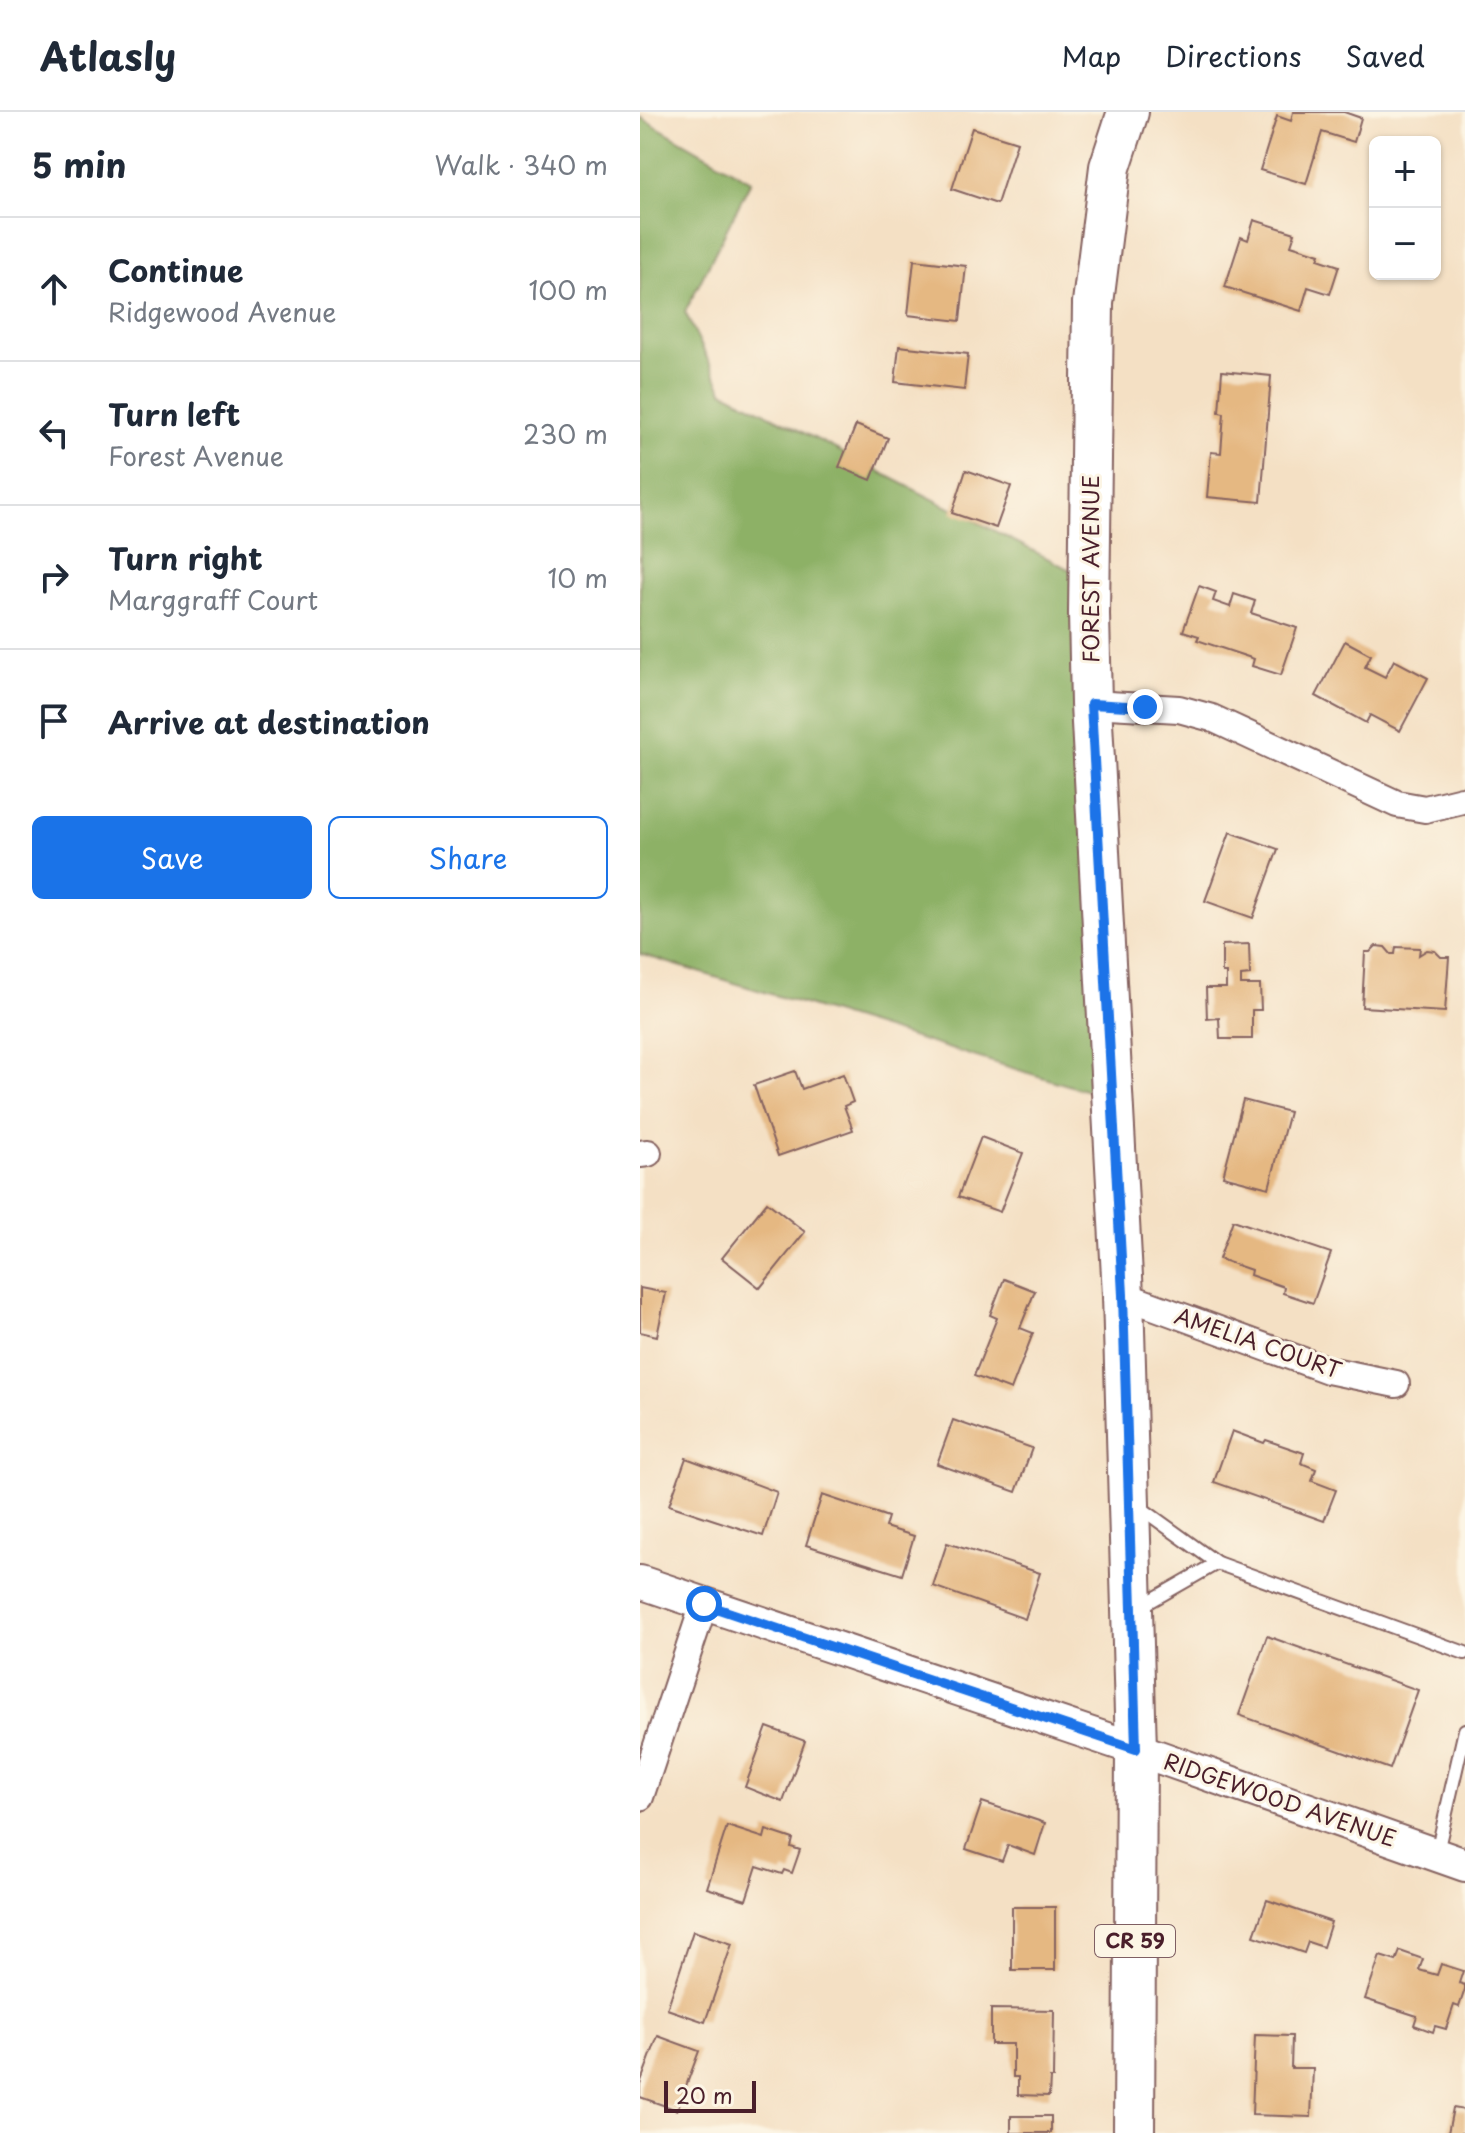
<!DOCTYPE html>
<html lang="en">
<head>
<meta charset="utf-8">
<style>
	:root { --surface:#fff; --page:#f2f2f3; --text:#1f2937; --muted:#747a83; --line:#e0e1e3; --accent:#1a73e8 }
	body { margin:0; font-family:"Playpen Sans",sans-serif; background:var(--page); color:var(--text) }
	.controls { position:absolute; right:24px; top:24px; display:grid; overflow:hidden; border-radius:12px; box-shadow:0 2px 6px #0004 }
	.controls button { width:72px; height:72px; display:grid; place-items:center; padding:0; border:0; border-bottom:2px solid var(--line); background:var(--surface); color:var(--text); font:40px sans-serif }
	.scale { position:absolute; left:24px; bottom:20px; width:92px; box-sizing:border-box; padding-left:8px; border:4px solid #4a1f2b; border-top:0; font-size:22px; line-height:28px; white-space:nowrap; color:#4a1f2b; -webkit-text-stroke:6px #fcf5e5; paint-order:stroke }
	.stop { position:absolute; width:24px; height:24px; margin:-18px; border:6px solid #1a73e8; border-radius:50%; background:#fff }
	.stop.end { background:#1a73e8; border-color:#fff; box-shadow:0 2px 8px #0008 }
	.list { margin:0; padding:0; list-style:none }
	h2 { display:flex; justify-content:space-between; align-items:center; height:104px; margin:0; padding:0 32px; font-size:34px }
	h2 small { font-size:26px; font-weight:400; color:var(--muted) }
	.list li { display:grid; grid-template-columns:52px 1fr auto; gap:24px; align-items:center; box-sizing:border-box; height:144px; padding:0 32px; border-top:2px solid var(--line) }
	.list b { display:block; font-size:30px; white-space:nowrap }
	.list p { margin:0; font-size:26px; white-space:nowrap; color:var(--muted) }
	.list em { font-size:26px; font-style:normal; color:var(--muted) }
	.actions { display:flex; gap:16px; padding:24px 32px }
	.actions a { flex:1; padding:18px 0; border:2px solid var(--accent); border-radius:12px; text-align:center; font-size:28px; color:var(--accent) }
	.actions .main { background:var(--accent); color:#fff }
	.icon { flex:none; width:44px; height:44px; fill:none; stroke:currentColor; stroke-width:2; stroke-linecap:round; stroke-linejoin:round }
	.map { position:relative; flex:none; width:825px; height:2021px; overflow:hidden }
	header { display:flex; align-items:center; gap:48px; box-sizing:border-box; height:112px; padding:0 40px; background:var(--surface); border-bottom:2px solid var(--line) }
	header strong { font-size:38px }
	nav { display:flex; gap:44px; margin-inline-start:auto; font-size:28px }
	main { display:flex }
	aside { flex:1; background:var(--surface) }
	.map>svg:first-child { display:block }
	.forest { fill:#8db166; stroke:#6c6848; stroke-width:2 }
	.building { fill:#e5b882 }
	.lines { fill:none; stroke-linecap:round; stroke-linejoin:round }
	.service-casing { stroke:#866361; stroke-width:16 }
	.minor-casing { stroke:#866361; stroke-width:30 }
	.tertiary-casing { stroke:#866361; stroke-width:36 }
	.primary-casing { stroke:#866361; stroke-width:44 }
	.service { stroke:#fff; stroke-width:12 }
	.minor { stroke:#fff; stroke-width:26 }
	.tertiary { stroke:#fff; stroke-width:32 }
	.primary { stroke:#fff; stroke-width:40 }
	.route { stroke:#1a73e8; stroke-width:10 }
	.labels { text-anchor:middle; stroke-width:6; stroke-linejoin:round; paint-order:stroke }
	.shield { fill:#fcf5e5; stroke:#7f5f63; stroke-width:2 }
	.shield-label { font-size:20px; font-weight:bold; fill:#4a1f2b }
	.street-label { font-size:22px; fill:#4a1f2b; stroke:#fcf5e5 }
</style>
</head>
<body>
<header>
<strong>Atlasly</strong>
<nav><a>Map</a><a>Directions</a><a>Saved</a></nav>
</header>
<main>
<aside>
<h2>5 min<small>Walk · 340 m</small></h2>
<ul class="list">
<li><svg class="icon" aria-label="ahead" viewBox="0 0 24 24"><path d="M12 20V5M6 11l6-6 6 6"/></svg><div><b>Continue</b><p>Ridgewood Avenue</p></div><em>100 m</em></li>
<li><svg class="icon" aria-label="left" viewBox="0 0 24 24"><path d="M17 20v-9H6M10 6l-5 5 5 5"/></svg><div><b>Turn left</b><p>Forest Avenue</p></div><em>230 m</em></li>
<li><svg class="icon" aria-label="right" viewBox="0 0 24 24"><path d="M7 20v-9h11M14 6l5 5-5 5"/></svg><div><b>Turn right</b><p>Marggraff Court</p></div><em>10 m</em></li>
<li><svg class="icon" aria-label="arrive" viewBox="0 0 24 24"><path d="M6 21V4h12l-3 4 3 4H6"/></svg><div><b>Arrive at destination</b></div></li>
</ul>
<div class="actions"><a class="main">Save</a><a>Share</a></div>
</aside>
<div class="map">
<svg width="825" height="2021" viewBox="0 0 825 2021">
	<rect width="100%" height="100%" fill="#fcf5e5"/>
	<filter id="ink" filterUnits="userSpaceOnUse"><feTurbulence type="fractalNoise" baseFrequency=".0125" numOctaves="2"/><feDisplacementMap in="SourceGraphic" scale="16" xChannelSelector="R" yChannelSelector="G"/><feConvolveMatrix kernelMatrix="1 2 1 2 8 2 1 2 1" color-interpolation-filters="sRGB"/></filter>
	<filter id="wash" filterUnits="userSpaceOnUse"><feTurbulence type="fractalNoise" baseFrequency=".006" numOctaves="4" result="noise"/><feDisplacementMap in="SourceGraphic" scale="32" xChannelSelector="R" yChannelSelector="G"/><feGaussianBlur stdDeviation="1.8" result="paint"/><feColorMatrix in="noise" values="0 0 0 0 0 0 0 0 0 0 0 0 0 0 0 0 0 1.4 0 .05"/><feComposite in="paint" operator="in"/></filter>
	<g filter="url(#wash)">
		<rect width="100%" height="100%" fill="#f4e0c4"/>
		<!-- forest -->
		<path class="forest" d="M0 5 111 69 45 200 83 279 450 468 470 986 0 842Z"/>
		<g id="blocks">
			<!-- building -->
			<g class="building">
				<path d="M653 0H704L721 6 714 30 682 20 666 72 620 58 637 4 651 9Z"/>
				<path d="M332 16 377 30 357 92 312 77Z"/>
				<path d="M614 108 655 121 651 133 680 142 678 147 699 154 690 182 668 175 661 199 585 175 601 125 608 128Z"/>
				<path d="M274 148 326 154 320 209 268 203Z"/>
				<path d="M259 234 328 242 324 278 255 270Z"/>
				<path d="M582 259 631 264 621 390 567 385 571 340 581 341 584 301 579 300Z"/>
				<path d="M216 313 248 326 231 368 199 355Z"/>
				<path d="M326 358 371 374 356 416 312 401Z"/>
				<path d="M559 474 576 480 573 489 590 495 594 482 615 489 611 501 657 516 641 563 612 554 614 547 557 528 559 524 543 519Z"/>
				<path d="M705 529 731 543 725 555 745 565 754 548 788 566 760 619 730 603 726 611 676 584Z"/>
				<path d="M590 720 638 737 613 806 565 789Z"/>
				<path d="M609 832 610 863 601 864V873H620L621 898H612V927H580L579 906 567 907 566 876H586V861H582V833Z"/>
				<path d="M736 834 745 835 751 842H755L756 835 780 836 779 843 787 838 795 839 801 845H809L805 900 722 895 725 840H730Z"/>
				<path d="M155 959 162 977 203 962 213 990 204 994 213 1018 138 1044 114 973Z"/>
				<path d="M603 988 649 1000 629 1076 583 1064Z"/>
				<path d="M341 1025 383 1041 360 1100 318 1085Z"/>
				<path d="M127 1090 165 1120 120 1176 82 1146Z"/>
				<path d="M593 1108 691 1141 673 1191 643 1181 644 1175 610 1163 611 1158 579 1147Z"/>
				<path d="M364 1167 395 1179 380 1216 393 1221 371 1278 334 1264 357 1206 350 1203Z"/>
				<path d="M0 1176 26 1181 17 1224 0 1220Z"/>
				<path d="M313 1308 392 1336 376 1380 297 1352Z"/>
				<path d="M592 1319 624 1331 626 1328 664 1341 661 1351 676 1357 672 1369 696 1378 684 1409 574 1370Z"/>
				<path d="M46 1346 137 1380 123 1424 29 1393Z"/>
				<path d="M182 1383 248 1405 245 1415 274 1424 262 1463 166 1433Z"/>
				<path d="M307 1431 400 1461 385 1507 293 1474Z"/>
				<path d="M627 1524 778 1578 750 1657 599 1603Z"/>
				<path d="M127 1615 165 1629 143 1690 105 1675Z"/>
				<path d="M342 1690 405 1711 395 1743 368 1733 362 1749 326 1737Z"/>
				<path d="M87 1714 124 1726 126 1718 153 1727 151 1735 160 1738 152 1761 144 1758 142 1762 117 1754 106 1788 67 1776Z"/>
				<path d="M627 1788 691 1810 683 1835 668 1830 664 1841 614 1824Z"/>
				<rect x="372" y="1795" width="43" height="63"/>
				<path d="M53 1819 92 1832 65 1910 27 1897Z"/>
				<path d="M760 1839 783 1847 779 1858 797 1863 801 1852 823 1859 819 1871 825 1873V1877L819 1895 814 1893 806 1917 795 1914 793 1920 774 1913 777 1904 725 1887 740 1844 756 1849Z"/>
				<path d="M351 1897 414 1898 413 1966H410L409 1984 378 1983V1965H373V1932H351Z"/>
				<path d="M615 1923 652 1924 651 1956H673L671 2005 612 2003Z"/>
				<path d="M18 1924 59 1939 37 1998 0 1985V1972Z"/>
				<path d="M813 1996 825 1998V2021H808Z"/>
				<rect x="371" y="2004" width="40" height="17"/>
			</g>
		</g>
	</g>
	<g filter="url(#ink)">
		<use href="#blocks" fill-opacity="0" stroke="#866361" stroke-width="2"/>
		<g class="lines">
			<!-- service casing -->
			<g class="service-casing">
				<g id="service">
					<path d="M498 1394 577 1451 825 1541"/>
					<path d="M500 1495 577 1451"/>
					<path d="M797 1740 825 1618"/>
				</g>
			</g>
			<!-- minor casing -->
			<g class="minor-casing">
				<g id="minor">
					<path d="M451 592 539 597 572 606 757 692 785 697 822 688"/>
					<path d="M0 1042 8 1041"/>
					<path d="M483 1183 688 1258 756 1272"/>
					<path d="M0 1685 64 1492"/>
				</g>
			</g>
			<!-- tertiary casing -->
			<g class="tertiary-casing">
				<path id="tertiary" d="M0 1470 496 1637 825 1753"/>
			</g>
			<!-- primary casing -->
			<g class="primary-casing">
				<path id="primary" d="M488 0 470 55 453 191 449 502 451 592 483 1183 496 1637 494 2021"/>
			</g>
			<!-- service -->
			<use href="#service" class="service"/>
			<!-- minor -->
			<use href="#minor" class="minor"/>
			<!-- tertiary -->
			<use href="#tertiary" class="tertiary"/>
			<!-- primary -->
			<use href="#primary" class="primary"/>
		</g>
	</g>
	<g class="lines" filter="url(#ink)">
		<!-- route -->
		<path class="route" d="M64 1492 496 1637 483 1183 451 592 505 595"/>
	</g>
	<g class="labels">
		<!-- shield labels -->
		<rect class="shield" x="455" y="1813" width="80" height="32" rx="6"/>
		<g class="shield-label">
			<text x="495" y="1836">CR 59</text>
		</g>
		<!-- street labels -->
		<g class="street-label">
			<text transform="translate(451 457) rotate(-90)" y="8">FOREST AVENUE</text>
			<text transform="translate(618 1231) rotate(19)" y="8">AMELIA COURT</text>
			<text transform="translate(640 1688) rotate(19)" y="8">RIDGEWOOD AVENUE</text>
		</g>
	</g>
</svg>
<div class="controls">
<button>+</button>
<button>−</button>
</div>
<div class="scale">20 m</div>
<div class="stop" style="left:64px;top:1492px"></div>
<div class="stop end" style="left:505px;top:595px"></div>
</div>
</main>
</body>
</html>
